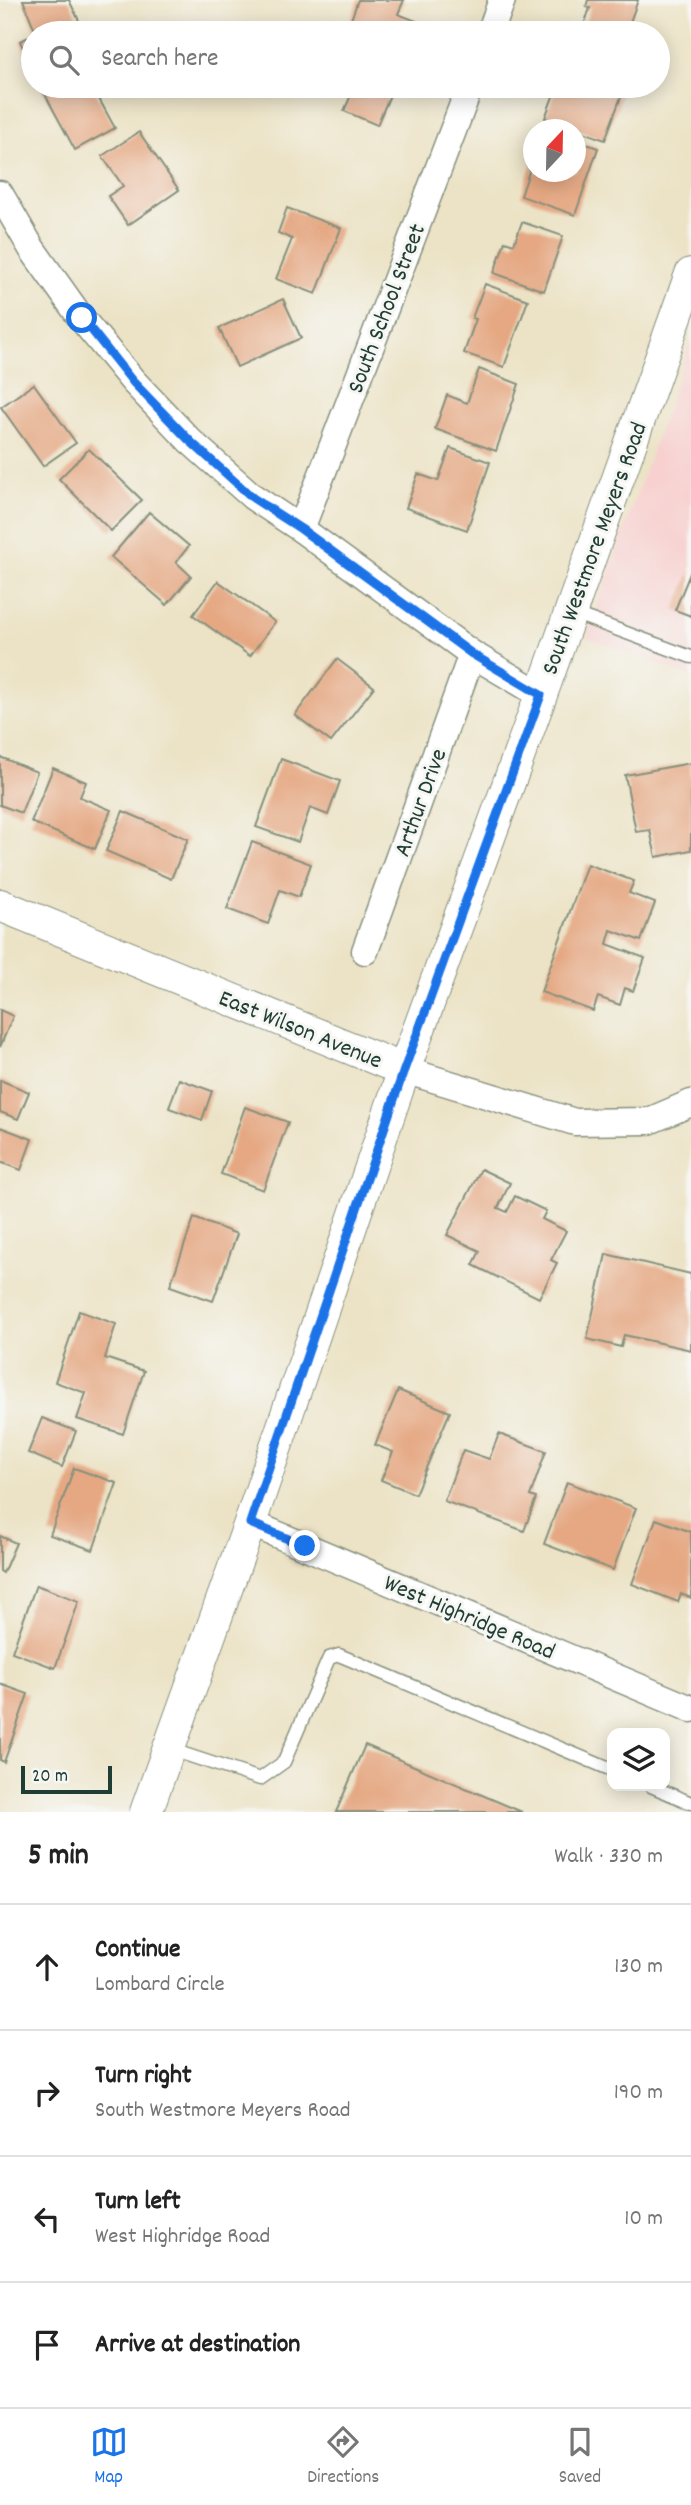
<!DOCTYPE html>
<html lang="en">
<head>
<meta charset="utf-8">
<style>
	:root { --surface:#fff; --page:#f6f6f6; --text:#222; --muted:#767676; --line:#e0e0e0; --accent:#1a73e8 }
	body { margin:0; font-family:Dekko,sans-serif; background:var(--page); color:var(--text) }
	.controls { position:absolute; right:21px; bottom:21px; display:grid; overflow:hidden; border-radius:14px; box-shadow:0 4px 18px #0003 }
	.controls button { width:63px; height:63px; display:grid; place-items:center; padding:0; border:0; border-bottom:2px solid var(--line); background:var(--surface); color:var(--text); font:35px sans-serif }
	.compass { position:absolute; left:523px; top:119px; width:63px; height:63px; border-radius:50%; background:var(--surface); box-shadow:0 4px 18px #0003; rotate:22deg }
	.scale { position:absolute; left:21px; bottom:18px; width:91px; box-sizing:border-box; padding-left:7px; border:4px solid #1f3d34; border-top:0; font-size:19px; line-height:24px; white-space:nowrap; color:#1f3d34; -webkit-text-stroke:5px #f6f6f2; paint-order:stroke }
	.stop { position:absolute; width:21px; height:21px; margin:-16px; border:5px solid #1a73e8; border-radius:50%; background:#fff }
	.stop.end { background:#1a73e8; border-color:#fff; box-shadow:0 2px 7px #0008 }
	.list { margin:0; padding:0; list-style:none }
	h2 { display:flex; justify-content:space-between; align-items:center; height:91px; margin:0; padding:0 28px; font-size:30px }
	h2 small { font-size:23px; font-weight:400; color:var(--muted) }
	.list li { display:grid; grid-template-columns:46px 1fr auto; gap:21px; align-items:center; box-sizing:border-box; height:126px; padding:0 28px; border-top:2px solid var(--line) }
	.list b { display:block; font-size:26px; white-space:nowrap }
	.list p { margin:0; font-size:23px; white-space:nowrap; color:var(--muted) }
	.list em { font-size:23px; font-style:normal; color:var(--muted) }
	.icon { flex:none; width:38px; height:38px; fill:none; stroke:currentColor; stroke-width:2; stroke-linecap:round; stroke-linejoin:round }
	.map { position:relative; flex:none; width:691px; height:1812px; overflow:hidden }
	.search { position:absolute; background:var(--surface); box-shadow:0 4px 18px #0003; left:21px; right:21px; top:21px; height:77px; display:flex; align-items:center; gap:18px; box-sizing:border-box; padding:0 24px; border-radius:38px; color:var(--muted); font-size:26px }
	.sheet { height:595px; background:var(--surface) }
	nav { display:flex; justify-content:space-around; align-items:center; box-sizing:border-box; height:98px; border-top:2px solid var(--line); background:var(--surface); font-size:19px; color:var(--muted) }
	nav a { display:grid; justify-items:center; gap:4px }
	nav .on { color:var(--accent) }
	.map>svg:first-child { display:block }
	.built { fill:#f7d0cf }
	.building { fill:#e5a883 }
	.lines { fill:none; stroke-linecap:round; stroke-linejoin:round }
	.service-casing { stroke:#86907d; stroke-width:15 }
	.minor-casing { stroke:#86907d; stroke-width:29 }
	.tertiary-casing { stroke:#86907d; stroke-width:34 }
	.service { stroke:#fff; stroke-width:12 }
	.minor { stroke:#fff; stroke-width:26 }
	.tertiary { stroke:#fff; stroke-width:32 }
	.route { stroke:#1a73e8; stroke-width:9 }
	.labels { text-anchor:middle; stroke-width:6; stroke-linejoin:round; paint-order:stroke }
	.street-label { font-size:24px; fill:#1f3d34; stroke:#f6f6f2 }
</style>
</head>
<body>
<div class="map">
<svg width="691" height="1812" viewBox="0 0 691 1812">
	<rect width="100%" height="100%" fill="#f6f6f2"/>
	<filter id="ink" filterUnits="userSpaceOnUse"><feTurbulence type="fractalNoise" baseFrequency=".0143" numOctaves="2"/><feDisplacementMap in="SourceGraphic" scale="14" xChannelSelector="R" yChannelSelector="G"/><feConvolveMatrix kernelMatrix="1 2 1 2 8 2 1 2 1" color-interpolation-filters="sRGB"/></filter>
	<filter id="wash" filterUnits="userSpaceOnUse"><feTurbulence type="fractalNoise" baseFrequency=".00686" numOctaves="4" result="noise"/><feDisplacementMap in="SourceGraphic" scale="28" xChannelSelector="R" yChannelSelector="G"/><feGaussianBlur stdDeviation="1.57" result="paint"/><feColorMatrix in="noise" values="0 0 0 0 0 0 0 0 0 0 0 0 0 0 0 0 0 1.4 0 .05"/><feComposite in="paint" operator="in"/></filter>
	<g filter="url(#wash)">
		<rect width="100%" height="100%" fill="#ece3c6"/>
		<!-- built -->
		<path class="built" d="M691 340V677L586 637Z"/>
		<g id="blocks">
			<!-- building -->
			<g class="building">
				<path d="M23 0H69L85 33H36Z"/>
				<path d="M358 0H404L398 14 419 22 415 33 347 31Z"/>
				<path d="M588 0H638L626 33H581L590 8 586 7Z"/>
				<path d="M33 35V70L20 41Z"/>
				<path d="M92 86 115 128 75 150 41 87Z"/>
				<path d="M355 86H394L377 125 344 111Z"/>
				<path d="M557 86 577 91 579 86H625L605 140 545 118Z"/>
				<path d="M139 132 179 190 128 225 108 196 123 186 102 156Z"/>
				<path d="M576 140 598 148 575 215 521 196 533 160 534 172H576Z"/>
				<path d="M287 208 341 228 316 294 276 279 292 239 278 233Z"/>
				<path d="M522 222 563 236 544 291 494 273 505 241 514 244Z"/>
				<path d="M485 284 528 300 504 367 464 353 476 319 472 318Z"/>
				<path d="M283 299 301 338 237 367 219 328Z"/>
				<path d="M479 369 519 384 496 451 435 429 447 395 467 403Z"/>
				<path d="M34 384 76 443 43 466 1 407Z"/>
				<path d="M450 448 490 462 467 530 406 508 418 474 438 481Z"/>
				<path d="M89 449 142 500 111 531 59 479Z"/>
				<path d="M149 512 189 546 176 562 191 576 167 605 111 557Z"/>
				<path d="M691 571V616L675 610Z"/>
				<path d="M218 581 275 622 250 656 193 615Z"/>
				<path d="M337 659 374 687 331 742 295 715Z"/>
				<path d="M0 757 37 772 21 813 0 805Z"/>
				<path d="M281 759 340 781 328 815 310 808 298 842 256 827Z"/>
				<path d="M691 763V850L656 857 650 830 636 832 625 775Z"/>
				<path d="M53 768 86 782 80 797 111 810 95 849 31 822Z"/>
				<path d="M123 811 188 839 171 879 106 851Z"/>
				<path d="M252 842 311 864 299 897 280 890 268 924 227 909Z"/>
				<path d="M587 864 634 881 629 893 655 903 641 941 611 930 607 944 645 958 633 991 625 988 620 1005 598 997 593 1011 541 992Z"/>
				<path d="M0 1010 13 1016 0 1047Z"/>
				<path d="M179 1079 212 1091 202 1120 169 1108Z"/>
				<path d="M0 1080 29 1092 18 1119 0 1112Z"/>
				<path d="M245 1107 288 1122 263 1190 221 1174Z"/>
				<path d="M0 1127 32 1139 21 1170 0 1162Z"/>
				<path d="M481 1169 510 1183 498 1208 507 1212 515 1196 546 1211 542 1219 566 1231 551 1260 557 1263 539 1298 473 1265 480 1251 447 1235Z"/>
				<path d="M194 1218 237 1234 213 1301 170 1286Z"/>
				<path d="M606 1254 691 1274V1350L624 1335 621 1347 587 1339Z"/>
				<path d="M79 1311 116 1324 105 1358 144 1371 123 1434 77 1419 86 1393 55 1382Z"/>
				<path d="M398 1390 450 1412 415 1494 381 1480 393 1452 375 1445Z"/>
				<path d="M42 1418 76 1431 62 1467 28 1453Z"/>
				<path d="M499 1434 546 1451 530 1496 536 1498 524 1531 444 1501 463 1450 489 1459Z"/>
				<path d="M74 1468 117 1483 93 1550 50 1535Z"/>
				<path d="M567 1482 636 1508 613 1570 544 1544Z"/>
				<path d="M656 1519 691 1532V1598L681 1594 678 1602 632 1584Z"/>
				<path d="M0 1536 16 1543 3 1573 0 1571Z"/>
				<path d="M36 1585 79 1601 55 1668 12 1652Z"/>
				<path d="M0 1684 28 1694 4 1762 0 1760Z"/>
				<path d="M365 1745 522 1812H336Z"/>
			</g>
		</g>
	</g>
	<g filter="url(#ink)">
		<use href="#blocks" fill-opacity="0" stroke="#86907d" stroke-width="2"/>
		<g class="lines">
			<!-- service casing -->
			<g class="service-casing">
				<g id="service">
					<path d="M570 612 691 657"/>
					<path d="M169 1749 260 1779 284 1762 329 1658 339 1655 612 1770"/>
					<path d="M651 1786 691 1803"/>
				</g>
			</g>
			<!-- minor casing -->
			<g class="minor-casing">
				<g id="minor">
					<path d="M490 33 502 0"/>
					<path d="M0 194 32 249 81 318 133 381 190 441 253 497 301 529 472 654 541 695"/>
					<path d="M301 529 470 86"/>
					<path d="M365 951 472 654"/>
					<path d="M404 1070 575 1122 649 1121 691 1103"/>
					<path d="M250 1523 691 1709"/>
				</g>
			</g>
			<!-- tertiary casing -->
			<g class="tertiary-casing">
				<g id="tertiary">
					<path d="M0 905 404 1070"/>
					<path d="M146 1812 250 1523 404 1070 541 695 691 274"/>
				</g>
			</g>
			<!-- service -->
			<use href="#service" class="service"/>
			<!-- minor -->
			<use href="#minor" class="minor"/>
			<!-- tertiary -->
			<use href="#tertiary" class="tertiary"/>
		</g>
	</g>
	<g class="lines" filter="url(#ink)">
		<!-- route -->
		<path class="route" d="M82 318 133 382 190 441 253 498 301 529 472 654 541 695 404 1070 250 1523 305 1546"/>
	</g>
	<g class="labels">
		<!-- street labels -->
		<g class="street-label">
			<text transform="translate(385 308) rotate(-69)" y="8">South School Street</text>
			<text transform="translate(593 548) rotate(-70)" y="8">South Westmore Meyers Road</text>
			<text transform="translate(419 802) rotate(-70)" y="8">Arthur Drive</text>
			<text transform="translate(301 1028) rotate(22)" y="8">East Wilson Avenue</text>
			<text transform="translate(470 1616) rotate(23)" y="8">West Highridge Road</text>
		</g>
	</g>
</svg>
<div class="controls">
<button><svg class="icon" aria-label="layers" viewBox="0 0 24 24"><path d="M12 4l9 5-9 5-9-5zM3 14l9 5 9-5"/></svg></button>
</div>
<svg class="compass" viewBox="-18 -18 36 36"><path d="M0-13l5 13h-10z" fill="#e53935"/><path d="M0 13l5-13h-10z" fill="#767676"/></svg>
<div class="scale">20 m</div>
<div class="stop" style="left:82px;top:318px"></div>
<div class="stop end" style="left:305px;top:1546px"></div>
<div class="search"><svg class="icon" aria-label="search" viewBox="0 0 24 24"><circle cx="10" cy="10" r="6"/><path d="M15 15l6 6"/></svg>Search here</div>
</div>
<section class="sheet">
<h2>5 min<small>Walk · 330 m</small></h2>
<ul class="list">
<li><svg class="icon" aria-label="ahead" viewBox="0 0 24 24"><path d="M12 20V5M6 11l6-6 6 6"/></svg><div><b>Continue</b><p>Lombard Circle</p></div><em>130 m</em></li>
<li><svg class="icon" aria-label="right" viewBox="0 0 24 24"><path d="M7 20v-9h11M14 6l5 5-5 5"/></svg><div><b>Turn right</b><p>South Westmore Meyers Road</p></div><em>190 m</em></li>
<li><svg class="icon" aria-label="left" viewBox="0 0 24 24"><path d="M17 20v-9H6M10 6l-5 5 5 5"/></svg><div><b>Turn left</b><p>West Highridge Road</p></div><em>10 m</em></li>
<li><svg class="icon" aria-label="arrive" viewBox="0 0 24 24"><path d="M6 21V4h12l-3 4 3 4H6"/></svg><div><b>Arrive at destination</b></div></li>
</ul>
</section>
<nav>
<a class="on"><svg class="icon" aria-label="map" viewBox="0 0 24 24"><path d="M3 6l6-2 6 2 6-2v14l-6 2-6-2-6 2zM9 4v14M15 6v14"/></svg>Map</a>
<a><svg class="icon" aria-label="directions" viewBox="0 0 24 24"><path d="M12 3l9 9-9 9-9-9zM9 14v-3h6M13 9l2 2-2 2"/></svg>Directions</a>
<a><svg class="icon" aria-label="saved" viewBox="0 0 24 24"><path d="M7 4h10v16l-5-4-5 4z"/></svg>Saved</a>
</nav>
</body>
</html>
